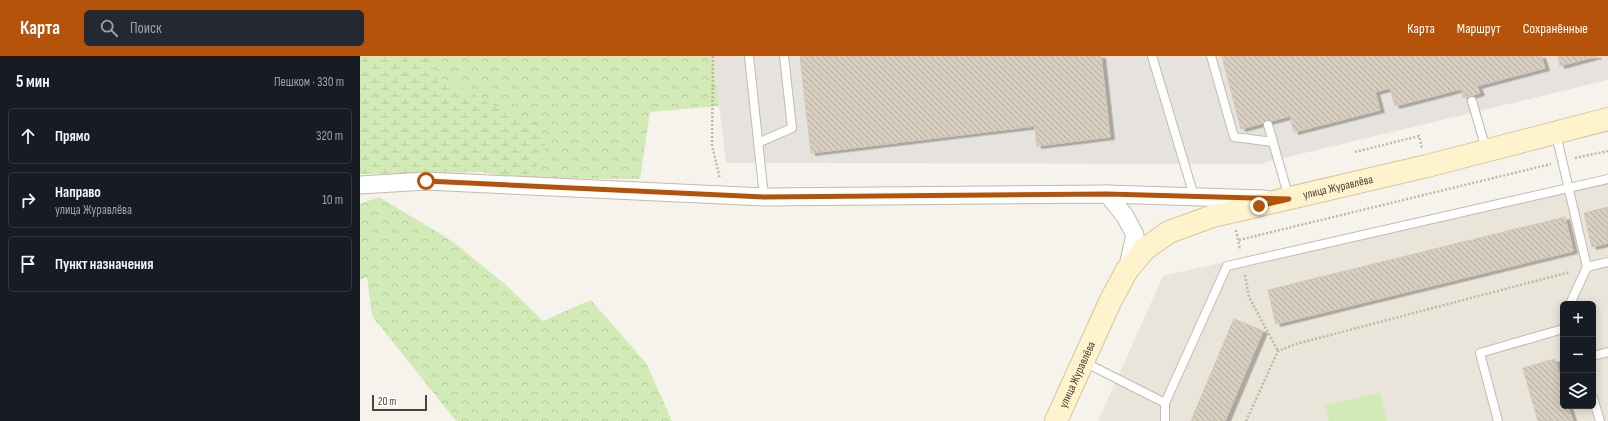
<!DOCTYPE html>
<html lang="ru">
<head>
<meta charset="utf-8">
<style>
	:root { --surface:#171b24; --page:#242831; --text:#f1f3f6; --muted:#9ea1a6; --line:#363941; --accent:#b45309 }
	body { margin:0; font-family:"Sofia Sans Condensed",sans-serif; background:var(--page); color:var(--text) }
	.controls { position:absolute; right:12px; bottom:12px; display:grid; overflow:hidden; border-radius:6px; box-shadow:0 2px 10px #0003 }
	.controls button { width:36px; height:36px; display:grid; place-items:center; padding:0; border:0; border-bottom:1px solid var(--line); background:var(--surface); color:var(--text); font:20px sans-serif }
	.scale { position:absolute; left:12px; bottom:10px; width:55px; box-sizing:border-box; padding-left:4px; border:2px solid #4b4439; border-top:0; font-size:11px; line-height:14px; white-space:nowrap; color:#4b4439; -webkit-text-stroke:3px #fff; paint-order:stroke }
	.stop { position:absolute; width:12px; height:12px; margin:-9px; border:3px solid #b45309; border-radius:50%; background:#fff }
	.stop.end { background:#b45309; border-color:#fff; box-shadow:0 1px 4px #0008 }
	.list { margin:0; padding:0; list-style:none }
	h2 { display:flex; justify-content:space-between; align-items:center; height:52px; margin:0; padding:0 16px; font-size:17px }
	h2 small { font-size:13px; font-weight:400; color:var(--muted) }
	.list li { display:grid; grid-template-columns:26px 1fr auto; gap:12px; align-items:center; box-sizing:border-box; height:56px; margin:0 8px 8px; padding:0 8px; border:1px solid var(--line); border-radius:6px }
	.list b { display:block; font-size:15px; white-space:nowrap }
	.list p { margin:0; font-size:13px; white-space:nowrap; color:var(--muted) }
	.list em { font-size:13px; font-style:normal; color:var(--muted) }
	.icon { flex:none; width:22px; height:22px; fill:none; stroke:currentColor; stroke-width:2; stroke-linecap:round; stroke-linejoin:round }
	.map { position:relative; flex:none; width:1248px; height:365px; overflow:hidden }
	header { display:flex; align-items:center; gap:24px; box-sizing:border-box; height:56px; padding:0 20px; background:var(--accent); color:#fff }
	header strong { font-size:19px }
	nav { display:flex; gap:22px; margin-inline-start:auto; font-size:14px }
	.search { width:280px; height:36px; background:var(--page); display:flex; align-items:center; gap:10px; box-sizing:border-box; padding:0 14px; border-radius:6px; color:var(--muted); font-size:15px }
	main { display:flex }
	aside { flex:1; background:var(--surface) }
	.map>svg:first-child { display:block }
	.residential { fill:#eae5da; fill-rule:evenodd }
	.industrial { fill:#e6e2dd }
	.forest { fill:url(#forest-crowns) }
	.wetland { fill:url(#wetland-marsh) }
	.park { fill:#d2eab5 }
	.building { fill:url(#building-back-hatch); stroke:#d3c7b4; filter:url(#shadow) }
	.lines { fill:none; stroke-linecap:round; stroke-linejoin:round }
	.lane-casing { stroke:#c2bbae; stroke-width:10 }
	.street-casing { stroke:#c2bbae; stroke-width:19 }
	.secondary-casing { stroke:#d6c79b; stroke-width:24 }
	.path { stroke:#c4b79f; stroke-width:2.5; stroke-dasharray:2 2; stroke-linecap:butt }
	.lane { stroke:#fff; stroke-width:8 }
	.street { stroke:#fff; stroke-width:17 }
	.secondary { stroke:#fff3cd; stroke-width:22 }
	.route { stroke:#b45309; stroke-width:5 }
	.labels { text-anchor:middle; stroke-width:3.5; stroke-linejoin:round; paint-order:stroke }
	.street-label { font-size:12px; fill:#4b4439; stroke:#fff }
</style>
</head>
<body>
<header>
<strong>Карта</strong>
<div class="search"><svg class="icon" aria-label="search" viewBox="0 0 24 24"><circle cx="10" cy="10" r="6"/><path d="M15 15l6 6"/></svg>Поиск</div>
<nav><a>Карта</a><a>Маршрут</a><a>Сохранённые</a></nav>
</header>
<main>
<aside>
<h2>5 мин<small>Пешком · 330 m</small></h2>
<ul class="list">
<li><svg class="icon" aria-label="ahead" viewBox="0 0 24 24"><path d="M12 20V5M6 11l6-6 6 6"/></svg><div><b>Прямо</b></div><em>320 m</em></li>
<li><svg class="icon" aria-label="right" viewBox="0 0 24 24"><path d="M7 20v-9h11M14 6l5 5-5 5"/></svg><div><b>Направо</b><p>улица Журавлёва</p></div><em>10 m</em></li>
<li><svg class="icon" aria-label="arrive" viewBox="0 0 24 24"><path d="M6 21V4h12l-3 4 3 4H6"/></svg><div><b>Пункт назначения</b></div></li>
</ul>
</aside>
<div class="map">
<svg width="1248" height="365" viewBox="0 0 1248 365">
	<defs>
		<pattern id="forest-crowns" width="20" height="18" patternUnits="userSpaceOnUse"><rect width="20" height="18" fill="#d2eab5"/><path d="M2 6a3 3 0 1 1 6 0M12 15a3 3 0 1 1 6 0" fill="none" stroke="#b6ca9c"/></pattern>
		<pattern id="wetland-marsh" width="20" height="14" patternUnits="userSpaceOnUse"><rect width="20" height="14" fill="#d2eab5"/><path d="M1 5h8M5 5V1M11 12h8M15 12V8" fill="none" stroke="#b6ca9c"/></pattern>
		<pattern id="building-back-hatch" width="6" height="6" patternUnits="userSpaceOnUse"><rect width="6" height="6" fill="#d8cfc1"/><path d="M-1 5l2 2M0 0l6 6M5-1l2 2" fill="none" stroke="#b1aa9e"/></pattern>
		<filter id="shadow"><feDropShadow dx="4.5" dy="2.5" stdDeviation="0" flood-color="#0004"/></filter>
	</defs>
	<rect width="100%" height="100%" fill="#f6f3ec"/>
	<!-- residential -->
	<path class="residential" d="M1248 118V365H738L803 220ZM1203 248H1233V350H1203Z"/>
	<!-- industrial -->
	<path class="industrial" d="M353 0H1248V24L899 108 366 107Z"/>
	<!-- forest -->
	<g class="forest">
		<path d="M0 0H353L359 50 290 56 280 123 165 122 120 116 0 118Z"/>
		<path d="M19 141 92 185 146 229 183 265 231 244 286 307 312 365H96L12 260 7 221 0 224V148Z"/>
	</g>
	<!-- wetland -->
	<path class="wetland" d="M0 0H64L77 20 146 55 178 68 184 84 186 99 165 122 120 116 0 118Z"/>
	<!-- park -->
	<path class="park" d="M1020 337 1027 365H969L965 349Z"/>
	<!-- building -->
	<g class="building">
		<path d="M440 0H741L750 81 677 90 675 70 451 97Z"/>
		<path d="M862 0H1181L1185 12 1117 30 1120 37 1103 42 1101 33 1035 50 1030 32 1015 36 1020 54 934 76 930 60 881 73Z"/>
		<path d="M1198 0H1237L1200 10Z"/>
		<path d="M1248 151V187L1232 191 1224 157Z"/>
		<path d="M1205 161 1213 195 916 268 908 234Z"/>
		<path d="M874 263 903 275 865 365H831Z"/>
		<path d="M1195 303 1203 331V350H1208L1213 365H1178L1163 312Z"/>
	</g>
	<g class="lines">
		<!-- lane casing -->
		<g class="lane-casing">
			<g id="lane">
				<path d="M389 0 404 141"/>
				<path d="M792 0 834 140"/>
				<path d="M851 0 874 81 913 86 929 142"/>
				<path d="M1112 45 1126 93"/>
				<path d="M908 69 913 86"/>
				<path d="M1196 78 1227 211 1210 248"/>
				<path d="M398 87 432 72 424 0"/>
				<path d="M1227 211 1248 206"/>
				<path d="M1233 300 1248 296"/>
				<path d="M724 306 805 347V365"/>
				<path d="M1233 342 1240 365"/>
				<path d="M805 347 867 210 1248 123"/>
				<path d="M1138 365 1120 297 1203 273"/>
			</g>
		</g>
		<!-- street casing -->
		<g class="street-casing">
			<g id="street">
				<path d="M0 129 66 125 404 141 747 138 905 143"/>
				<path d="M747 138 765 160 775 179 767 214"/>
			</g>
		</g>
		<!-- secondary casing -->
		<g class="secondary-casing">
			<g id="secondary">
				<path id="s1" d="M696 365 750 246 767 214 785 193 809 176 853 160 1067 110 1248 63"/>
			</g>
		</g>
		<!-- path -->
		<g class="path">
			<path d="M353 0 352 89 360 123"/>
			<path d="M995 96 1059 80 1062 92"/>
			<path d="M1215 102 1248 95"/>
			<path d="M876 174 880 194"/>
			<path d="M879 184 1191 108"/>
			<path d="M885 219 889 241 918 295"/>
			<path d="M886 365 918 295 936 288 1210 216"/>
		</g>
		<!-- lane -->
		<use href="#lane" class="lane"/>
		<!-- street -->
		<use href="#street" class="street"/>
		<!-- secondary -->
		<use href="#secondary" class="secondary"/>
	</g>
	<g class="lines">
		<!-- route -->
		<path class="route" d="M66 125 404 141 747 138 929 143 899 150"/>
	</g>
	<g class="labels">
		<!-- street labels -->
		<g class="street-label">
			<text dy="4" stroke="none"><textPath href="#s1" startOffset="399">улица Журавлёва</textPath></text>
			<text dy="4" stroke="none"><textPath href="#s1" startOffset="51">улица Журавлёва</textPath></text>
		</g>
	</g>
</svg>
<div class="controls">
<button>+</button>
<button>−</button>
<button><svg class="icon" aria-label="layers" viewBox="0 0 24 24"><path d="M12 4l9 5-9 5-9-5zM3 14l9 5 9-5"/></svg></button>
</div>
<div class="scale">20 m</div>
<div class="stop" style="left:66px;top:125px"></div>
<div class="stop end" style="left:899px;top:150px"></div>
</div>
</main>
</body>
</html>
